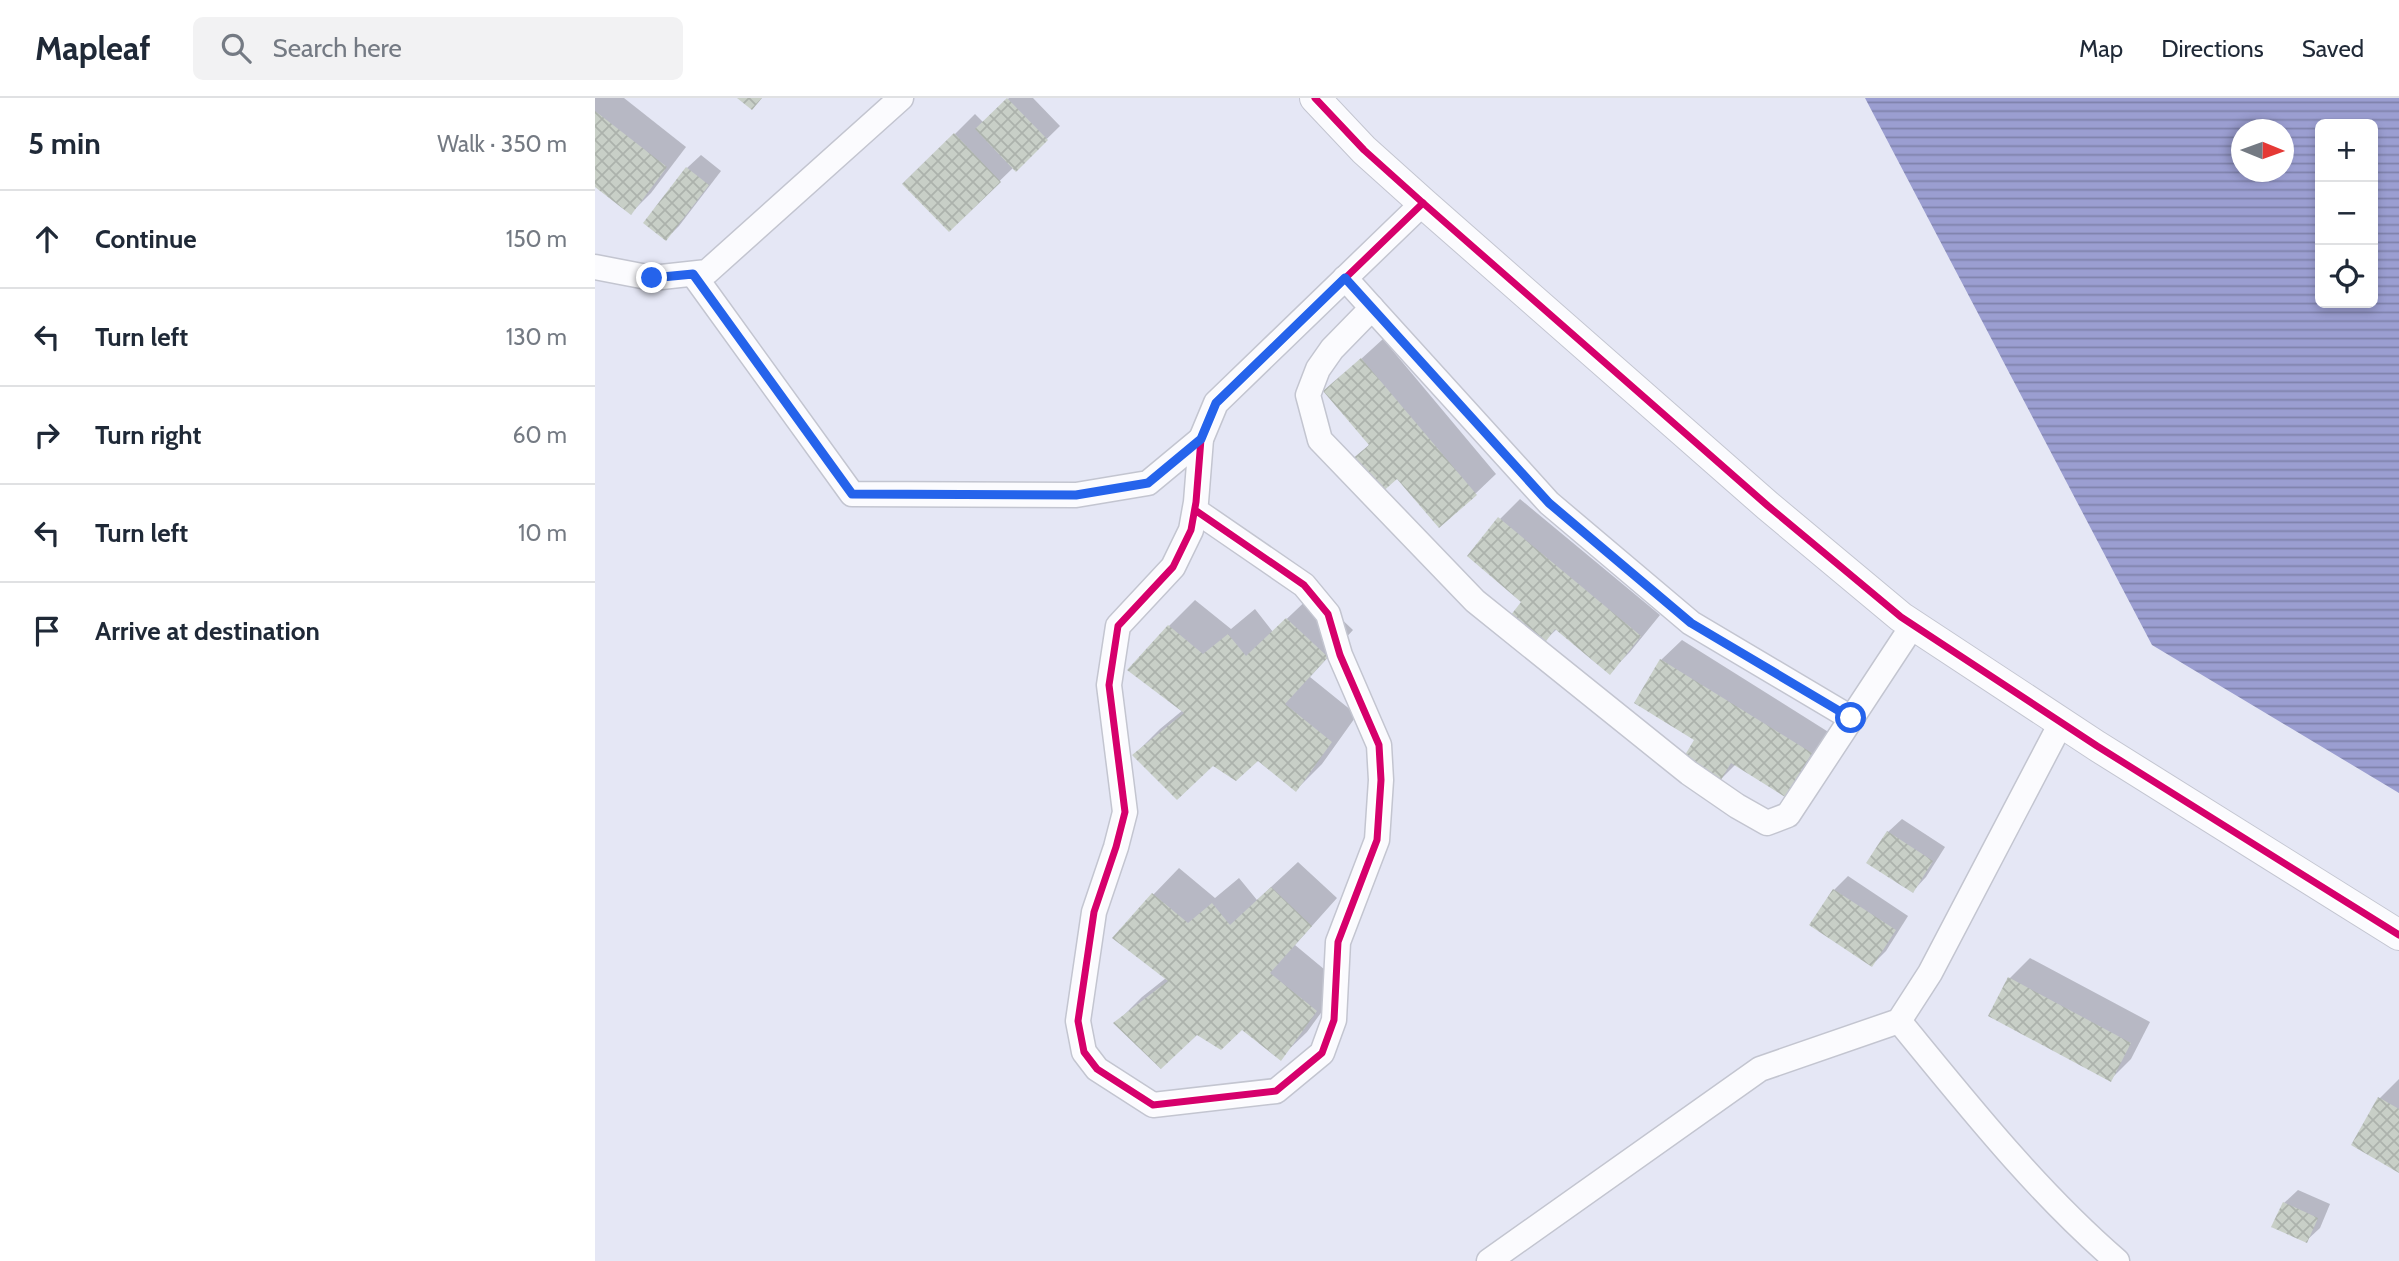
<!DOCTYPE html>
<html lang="en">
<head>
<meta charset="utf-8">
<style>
	:root { --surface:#fff; --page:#f2f2f3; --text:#1f2937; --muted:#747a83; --line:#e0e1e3 }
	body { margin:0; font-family:Cabin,sans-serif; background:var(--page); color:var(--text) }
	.controls { position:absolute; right:21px; top:21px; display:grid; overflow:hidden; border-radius:10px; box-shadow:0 4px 10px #0003 }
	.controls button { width:63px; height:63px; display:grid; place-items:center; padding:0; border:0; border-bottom:2px solid var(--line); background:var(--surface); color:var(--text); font:35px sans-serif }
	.compass { position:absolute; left:1636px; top:21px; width:63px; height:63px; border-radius:50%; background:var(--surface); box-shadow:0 4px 10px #0003; rotate:91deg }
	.stop { position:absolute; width:21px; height:21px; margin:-16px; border:5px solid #2563eb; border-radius:50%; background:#fff }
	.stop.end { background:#2563eb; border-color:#fff; box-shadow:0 2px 7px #0008 }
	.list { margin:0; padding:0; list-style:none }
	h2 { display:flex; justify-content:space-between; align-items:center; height:91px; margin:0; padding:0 28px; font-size:30px }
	h2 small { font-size:23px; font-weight:400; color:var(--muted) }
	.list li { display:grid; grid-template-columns:46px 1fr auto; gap:21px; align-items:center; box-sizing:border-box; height:98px; padding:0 28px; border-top:2px solid var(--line) }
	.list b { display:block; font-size:26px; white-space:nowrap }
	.list em { font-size:23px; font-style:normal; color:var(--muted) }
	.icon { flex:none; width:38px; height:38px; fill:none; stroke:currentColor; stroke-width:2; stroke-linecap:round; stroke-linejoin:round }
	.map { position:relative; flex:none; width:1804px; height:1163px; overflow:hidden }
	header { display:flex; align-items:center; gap:42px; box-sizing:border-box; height:98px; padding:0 35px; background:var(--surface); border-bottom:2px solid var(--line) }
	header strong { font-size:33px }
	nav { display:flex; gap:38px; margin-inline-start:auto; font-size:24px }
	.search { width:490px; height:63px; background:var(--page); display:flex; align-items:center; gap:18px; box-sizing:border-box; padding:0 24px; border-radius:10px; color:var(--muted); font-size:26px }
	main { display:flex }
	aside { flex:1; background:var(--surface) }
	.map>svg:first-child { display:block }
	.water { fill:url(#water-rules); fill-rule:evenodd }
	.shadow { fill:#0003 }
	.building { fill:url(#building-cross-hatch) }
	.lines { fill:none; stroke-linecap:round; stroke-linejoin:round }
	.minor-casing { stroke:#c3c5d0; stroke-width:27 }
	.tertiary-casing { stroke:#c3c5d0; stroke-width:32 }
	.minor { stroke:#fbfbfe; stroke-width:24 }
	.tertiary { stroke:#fbfbfe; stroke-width:30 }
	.cycleway-casing { stroke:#fff; stroke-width:11 }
	.cycleway { stroke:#d6006c; stroke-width:7 }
	.route { stroke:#2563eb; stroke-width:9 }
</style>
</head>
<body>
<header>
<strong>Mapleaf</strong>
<div class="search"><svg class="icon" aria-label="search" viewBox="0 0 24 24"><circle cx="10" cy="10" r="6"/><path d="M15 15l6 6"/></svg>Search here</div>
<nav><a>Map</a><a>Directions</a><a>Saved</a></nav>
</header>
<main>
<aside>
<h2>5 min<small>Walk · 350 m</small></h2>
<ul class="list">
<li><svg class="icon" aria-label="ahead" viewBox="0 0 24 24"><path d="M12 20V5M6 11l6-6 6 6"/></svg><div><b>Continue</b></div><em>150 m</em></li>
<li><svg class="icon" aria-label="left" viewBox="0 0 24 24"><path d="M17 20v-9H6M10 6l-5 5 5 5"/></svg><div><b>Turn left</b></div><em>130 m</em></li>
<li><svg class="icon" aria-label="right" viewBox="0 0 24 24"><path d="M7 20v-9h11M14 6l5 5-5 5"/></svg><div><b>Turn right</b></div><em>60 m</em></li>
<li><svg class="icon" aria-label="left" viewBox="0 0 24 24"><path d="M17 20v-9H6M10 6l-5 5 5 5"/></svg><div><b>Turn left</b></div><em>10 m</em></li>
<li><svg class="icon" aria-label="arrive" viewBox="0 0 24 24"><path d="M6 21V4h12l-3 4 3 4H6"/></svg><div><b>Arrive at destination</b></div></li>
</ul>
</aside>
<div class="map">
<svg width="1804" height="1163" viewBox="0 0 1804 1163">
	<defs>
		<pattern id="water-rules" width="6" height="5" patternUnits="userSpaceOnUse" patternTransform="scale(1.75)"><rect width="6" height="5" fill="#9b9ed1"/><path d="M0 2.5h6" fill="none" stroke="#7f82ab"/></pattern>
		<pattern id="building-cross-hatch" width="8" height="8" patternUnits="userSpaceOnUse" patternTransform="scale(1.75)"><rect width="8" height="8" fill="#c8cfc7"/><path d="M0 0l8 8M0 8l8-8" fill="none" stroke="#acb2ac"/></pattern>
	</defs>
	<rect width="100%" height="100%" fill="#e5e7f5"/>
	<!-- water -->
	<path class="water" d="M1270 0H1804V695L1557 547ZM1725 26H1778V205H1725ZM1646 32H1688V74H1646Z"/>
	<!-- shadow -->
	<g class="shadow">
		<path d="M0 0H29L91 49 56 95 36 115 0 87Z"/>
		<path d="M414 0H438L465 28 421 71 419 69 354 132 310 86 380 16 389 25Z"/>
		<path d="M106 57 126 73 84 128 71 141 92 70Z"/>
		<path d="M788 241 901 376 880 396 803 378 759 362 775 346 731 293Z"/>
		<path d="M925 401 1065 517 1035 554 1015 574 962 531 945 547 905 421Z"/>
		<path d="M719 495 758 532 715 579 762 617 727 666 701 692 663 661 539 657 565 631 588 612 574 528 600 502 636 531 660 511 678 534Z"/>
		<path d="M1087 542 1235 635 1210 677 1190 697 1141 666 1124 683 1101 641 1066 562Z"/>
		<path d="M1307 721 1350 749 1331 779 1318 793 1293 734Z"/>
		<path d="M703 764 742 800 700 847 747 886 712 934 685 960 647 930 521 925 547 899 571 880 558 797 584 770 620 800 644 780 662 802Z"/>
		<path d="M1253 778 1313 818 1291 853 1277 867 1239 792Z"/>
		<path d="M1435 860 1555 924 1536 961 1515 982 1415 880Z"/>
		<path d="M1804 981V1073L1785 1000Z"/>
		<path d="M1703 1092 1735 1106 1725 1130 1711 1143 1689 1105Z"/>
	</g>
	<!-- building -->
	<g class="building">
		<path d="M142 0H167L157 12Z"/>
		<path d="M412 0 453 42 421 74 380 31Z"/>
		<path d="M0 13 72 69 36 117 0 89Z"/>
		<path d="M359 35 406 84 354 134 307 86Z"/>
		<path d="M91 69 114 87 71 143 48 125Z"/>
		<path d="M766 260 882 397 844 430 802 381 785 396 756 362 774 347 728 293Z"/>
		<path d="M903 419 1046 538 1015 577 960 531 946 550 912 522 926 504 872 458Z"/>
		<path d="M691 520 733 559 690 606 737 644 701 694 663 663 641 683 618 668 582 702 537 657 589 615 532 572 573 527 608 556 633 536 651 558Z"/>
		<path d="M1065 561 1217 655 1190 699 1136 665 1124 685 1087 662 1099 642 1039 605Z"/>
		<path d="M1292 733 1338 763 1318 795 1271 765Z"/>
		<path d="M676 789 717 828 675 875 722 913 686 963 647 932 626 952 602 937 566 971 518 925 573 883 517 840 557 795 593 825 617 805 635 827Z"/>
		<path d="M1238 791 1301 832 1277 869 1214 827Z"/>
		<path d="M1413 879 1536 945 1516 984 1393 918Z"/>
		<path d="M1783 999 1804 1011V1075L1756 1047Z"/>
		<path d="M1688 1104 1723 1120 1712 1145 1676 1129Z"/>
	</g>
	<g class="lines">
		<!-- minor casing -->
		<g class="minor-casing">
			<g id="minor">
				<path d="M0 169 57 180 112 174 306 0"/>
				<path d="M98 176 257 396 481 397 553 385 606 341"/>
				<path d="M750 180 777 210 737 251 723 271 713 297 725 342 880 503 1094 675 1142 708 1172 725 1193 717 1318 527"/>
				<path d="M777 210 954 405 1096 525 1256 620"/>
				<path d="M600 412 709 487 733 516 745 557 784 647 786 682 782 742 743 844 739 922 727 955 681 993 558 1007 502 971 489 954 483 923 499 814 521 749 530 714 514 587 523 528 578 469 596 432 601 404 606 341 621 305 828 105"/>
				<path d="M1304 923C1373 1007 1440 1092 1522 1163"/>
				<path d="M894 1163 1165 971 1304 923 1335 875 1466 625"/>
			</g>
		</g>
		<!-- tertiary casing -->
		<g class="tertiary-casing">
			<path id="tertiary" d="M720 0 769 52 828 105 1173 408 1306 519 1502 648 1804 837"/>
		</g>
		<!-- minor -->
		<use href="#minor" class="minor"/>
		<!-- tertiary -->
		<use href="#tertiary" class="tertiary"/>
		<!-- cycleway casing -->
		<g class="cycleway-casing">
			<g id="cycleway">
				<path d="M720 0 769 52 828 105 1173 408 1306 519 1502 648 1804 837"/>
				<path d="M600 412 709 487 733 516 745 557 784 647 786 682 782 742 743 844 739 922 727 955 681 993 558 1007 502 971 489 954 483 923 499 814 521 749 530 714 514 587 523 528 578 469 596 432 601 404 606 341 621 305 828 105"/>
			</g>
		</g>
		<!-- cycleway -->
		<use href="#cycleway" class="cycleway"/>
	</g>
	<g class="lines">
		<!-- route -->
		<path class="route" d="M57 180 98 176 257 396 481 397 553 385 606 341 621 305 750 180 954 405 1096 525 1256 620"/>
	</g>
</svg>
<div class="controls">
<button>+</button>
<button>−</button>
<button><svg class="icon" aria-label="locate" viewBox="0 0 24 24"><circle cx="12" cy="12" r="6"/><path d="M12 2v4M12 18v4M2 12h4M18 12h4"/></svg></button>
</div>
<svg class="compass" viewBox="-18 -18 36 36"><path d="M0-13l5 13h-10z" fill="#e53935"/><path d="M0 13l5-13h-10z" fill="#747a83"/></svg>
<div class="stop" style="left:1256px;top:620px"></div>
<div class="stop end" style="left:57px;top:180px"></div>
</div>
</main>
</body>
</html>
